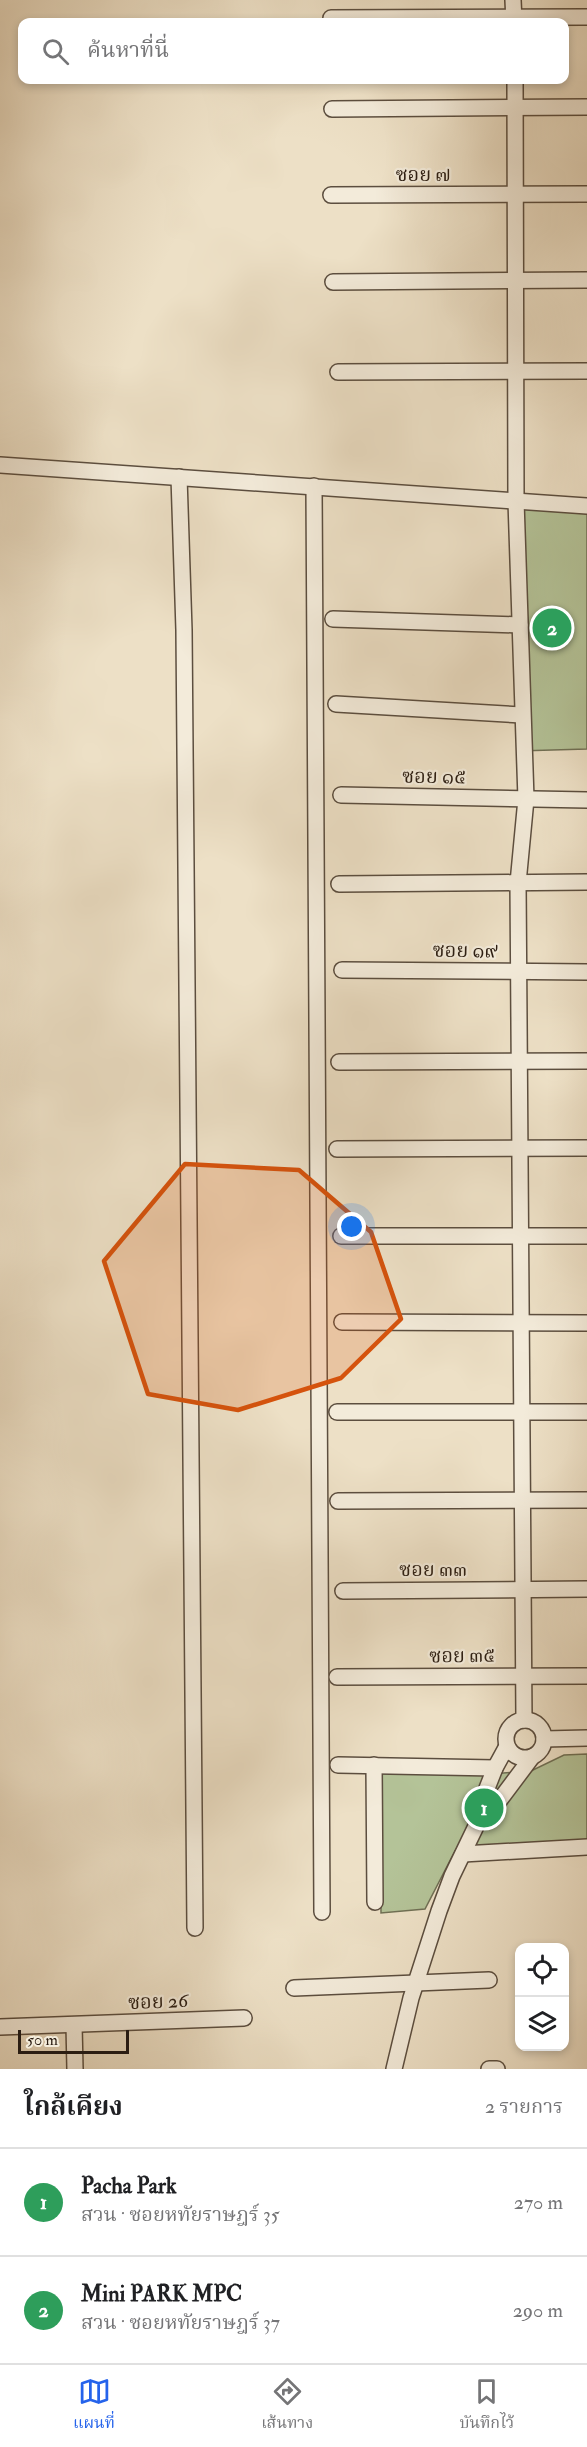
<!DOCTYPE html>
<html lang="th">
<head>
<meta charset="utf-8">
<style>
	:root { --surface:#fff; --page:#f6f6f6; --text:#202124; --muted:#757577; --line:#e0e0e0; --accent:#2563eb }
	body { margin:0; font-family:"IM FELL Double Pica","Noto Serif Thai",serif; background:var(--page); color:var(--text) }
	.controls { position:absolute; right:18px; bottom:18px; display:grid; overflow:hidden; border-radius:12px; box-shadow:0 3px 9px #0003 }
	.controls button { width:54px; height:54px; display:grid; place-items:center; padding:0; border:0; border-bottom:2px solid var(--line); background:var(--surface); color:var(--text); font:30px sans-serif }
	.scale { position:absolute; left:18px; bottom:15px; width:111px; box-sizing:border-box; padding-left:6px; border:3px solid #2b1d12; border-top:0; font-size:16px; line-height:21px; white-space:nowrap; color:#2b1d12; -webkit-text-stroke:4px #f3ebda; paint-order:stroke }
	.you { position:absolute; left:352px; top:1227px; width:21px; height:21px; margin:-15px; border:4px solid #fff; border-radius:50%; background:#1a73e8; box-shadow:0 0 0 9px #1a73e833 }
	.badge { display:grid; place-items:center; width:39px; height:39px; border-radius:50%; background:var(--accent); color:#fff; font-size:20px; font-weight:700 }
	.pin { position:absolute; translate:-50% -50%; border:3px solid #fff; box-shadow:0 2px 6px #0006 }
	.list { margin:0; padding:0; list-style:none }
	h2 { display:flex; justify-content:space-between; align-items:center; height:78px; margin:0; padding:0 24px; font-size:26px }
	h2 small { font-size:20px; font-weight:400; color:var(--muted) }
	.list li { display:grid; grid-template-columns:39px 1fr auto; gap:18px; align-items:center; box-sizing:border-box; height:108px; padding:0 24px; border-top:2px solid var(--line) }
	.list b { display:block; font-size:22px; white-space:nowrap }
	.list p { margin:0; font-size:20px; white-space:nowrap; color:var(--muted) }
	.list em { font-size:20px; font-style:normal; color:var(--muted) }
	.icon { flex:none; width:33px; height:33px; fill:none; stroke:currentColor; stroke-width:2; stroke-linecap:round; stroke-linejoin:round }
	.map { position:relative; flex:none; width:587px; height:2069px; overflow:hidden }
	.search { position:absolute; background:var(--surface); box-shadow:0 3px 9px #0003; left:18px; right:18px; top:18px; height:66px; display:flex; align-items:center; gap:15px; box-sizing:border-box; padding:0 21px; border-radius:12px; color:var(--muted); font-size:22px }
	.sheet { height:294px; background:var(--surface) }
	nav { display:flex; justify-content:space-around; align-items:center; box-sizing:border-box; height:84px; border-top:2px solid var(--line); background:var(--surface); font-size:16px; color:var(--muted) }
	nav a { display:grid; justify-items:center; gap:3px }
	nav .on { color:var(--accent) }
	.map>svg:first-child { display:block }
	.green { fill:#b4c398; stroke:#707055; stroke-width:1.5 }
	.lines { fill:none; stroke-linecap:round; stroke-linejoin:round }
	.minor-casing { stroke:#5c4e3f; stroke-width:18 }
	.minor { stroke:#f3ebda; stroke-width:15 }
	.marked { fill:#d5530d; fill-opacity:0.2; stroke:#d5530d; stroke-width:4.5; stroke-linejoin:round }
	.labels { text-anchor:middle; stroke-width:4.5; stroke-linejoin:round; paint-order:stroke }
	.street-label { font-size:20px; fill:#2b1d12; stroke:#f3ebda }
</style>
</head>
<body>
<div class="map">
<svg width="587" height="2069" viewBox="0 0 587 2069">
	<rect width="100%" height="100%" fill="#ede0c6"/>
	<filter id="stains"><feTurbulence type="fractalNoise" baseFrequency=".00333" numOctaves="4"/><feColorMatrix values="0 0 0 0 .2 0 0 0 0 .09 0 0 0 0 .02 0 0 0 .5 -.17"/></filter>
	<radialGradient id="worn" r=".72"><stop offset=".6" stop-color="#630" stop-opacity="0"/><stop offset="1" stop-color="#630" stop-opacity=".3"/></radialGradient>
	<!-- green -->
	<g class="green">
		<path d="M517 505 587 508V749L518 751Z"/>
		<path d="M587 1754V1841L455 1851 425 1909 381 1913 380 1773 476 1775 531 1771 564 1755Z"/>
	</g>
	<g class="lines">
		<!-- minor casing -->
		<g class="minor-casing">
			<g id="minor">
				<path d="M513 0 514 22"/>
				<path d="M331 18 587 17"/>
				<path d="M515 80 516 501 526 799 518 883 524 1720"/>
				<path d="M332 109 587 107"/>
				<path d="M331 195 587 194"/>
				<path d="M333 282 587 280"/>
				<path d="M338 372 587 371"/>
				<path d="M0 465 587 506"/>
				<path d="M179 477 184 630 195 1928"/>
				<path d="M314 486 322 1912"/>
				<path d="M333 619 520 625"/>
				<path d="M336 704 522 715"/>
				<path d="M341 795 587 800"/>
				<path d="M339 884 587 882"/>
				<path d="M342 970 587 972"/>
				<path d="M339 1062 587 1061"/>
				<path d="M337 1149 587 1148"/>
				<path d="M341 1236H587"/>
				<path d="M342 1322 587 1323"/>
				<path d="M337 1412H587"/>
				<path d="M338 1501 587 1500"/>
				<path d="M343 1591 587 1589"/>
				<path d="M337 1677 587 1676"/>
				<circle cx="525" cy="1739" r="19"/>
				<path d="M544 1739 587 1738"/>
				<path d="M338 1765 495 1768"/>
				<path d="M374 1765 375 1902"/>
				<path d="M479 1820 496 1805 532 1757"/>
				<path d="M463 1854 587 1847"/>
				<path d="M294 1988 489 1980"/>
				<path d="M74 2025 75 2069"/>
				<path d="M0 2027 244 2018"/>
				<path d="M394 2069 411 1998 439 1911 452 1876 479 1820 484 1796 495 1768 507 1746"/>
				<path d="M489 2069H497"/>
			</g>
		</g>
		<!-- minor -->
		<use href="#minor" class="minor"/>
	</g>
	<!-- marked area -->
	<path class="marked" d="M185 1164 299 1170 371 1232 401 1319 341 1378 238 1410 148 1394 104 1261Z"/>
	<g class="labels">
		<!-- street labels -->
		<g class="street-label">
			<text x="423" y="181">ซอย ๗</text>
			<text transform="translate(434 776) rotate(1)" y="7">ซอย ๑๕</text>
			<text transform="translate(465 950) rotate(1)" y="7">ซอย ๑๙</text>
			<text x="433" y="1576">ซอย ๓๓</text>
			<text transform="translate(462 1655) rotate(-1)" y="7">ซอย ๓๕</text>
			<text transform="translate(158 2001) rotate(-2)" y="7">ซอย 26</text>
		</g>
	</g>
	<rect width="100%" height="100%" filter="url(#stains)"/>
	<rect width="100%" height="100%" fill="url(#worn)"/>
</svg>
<div class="controls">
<button><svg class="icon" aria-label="locate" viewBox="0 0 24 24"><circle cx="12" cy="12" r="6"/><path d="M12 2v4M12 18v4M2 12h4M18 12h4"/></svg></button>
<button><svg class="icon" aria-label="layers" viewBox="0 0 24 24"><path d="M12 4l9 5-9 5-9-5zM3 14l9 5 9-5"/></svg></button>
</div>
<div class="scale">50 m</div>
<div class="you"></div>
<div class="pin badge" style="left:484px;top:1808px;background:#2e9e5b">1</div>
<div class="pin badge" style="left:552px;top:628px;background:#2e9e5b">2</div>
<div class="search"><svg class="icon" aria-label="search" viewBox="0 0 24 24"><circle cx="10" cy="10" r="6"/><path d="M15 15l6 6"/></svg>ค้นหาที่นี่</div>
</div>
<section class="sheet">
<h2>ใกล้เคียง<small>2 รายการ</small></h2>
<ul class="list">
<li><span class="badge" style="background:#2e9e5b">1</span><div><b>Pacha Park</b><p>สวน · ซอยหทัยราษฎร์ 35</p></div><em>270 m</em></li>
<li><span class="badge" style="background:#2e9e5b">2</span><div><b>Mini PARK MPC</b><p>สวน · ซอยหทัยราษฎร์ 37</p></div><em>290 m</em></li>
</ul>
</section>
<nav>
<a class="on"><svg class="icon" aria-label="map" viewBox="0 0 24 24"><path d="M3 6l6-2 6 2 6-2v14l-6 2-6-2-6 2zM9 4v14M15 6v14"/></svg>แผนที่</a>
<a><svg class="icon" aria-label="directions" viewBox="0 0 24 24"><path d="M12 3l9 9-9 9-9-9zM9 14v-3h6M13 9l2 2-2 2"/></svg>เส้นทาง</a>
<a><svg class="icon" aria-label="saved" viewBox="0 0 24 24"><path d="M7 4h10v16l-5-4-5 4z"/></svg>บันทึกไว้</a>
</nav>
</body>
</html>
